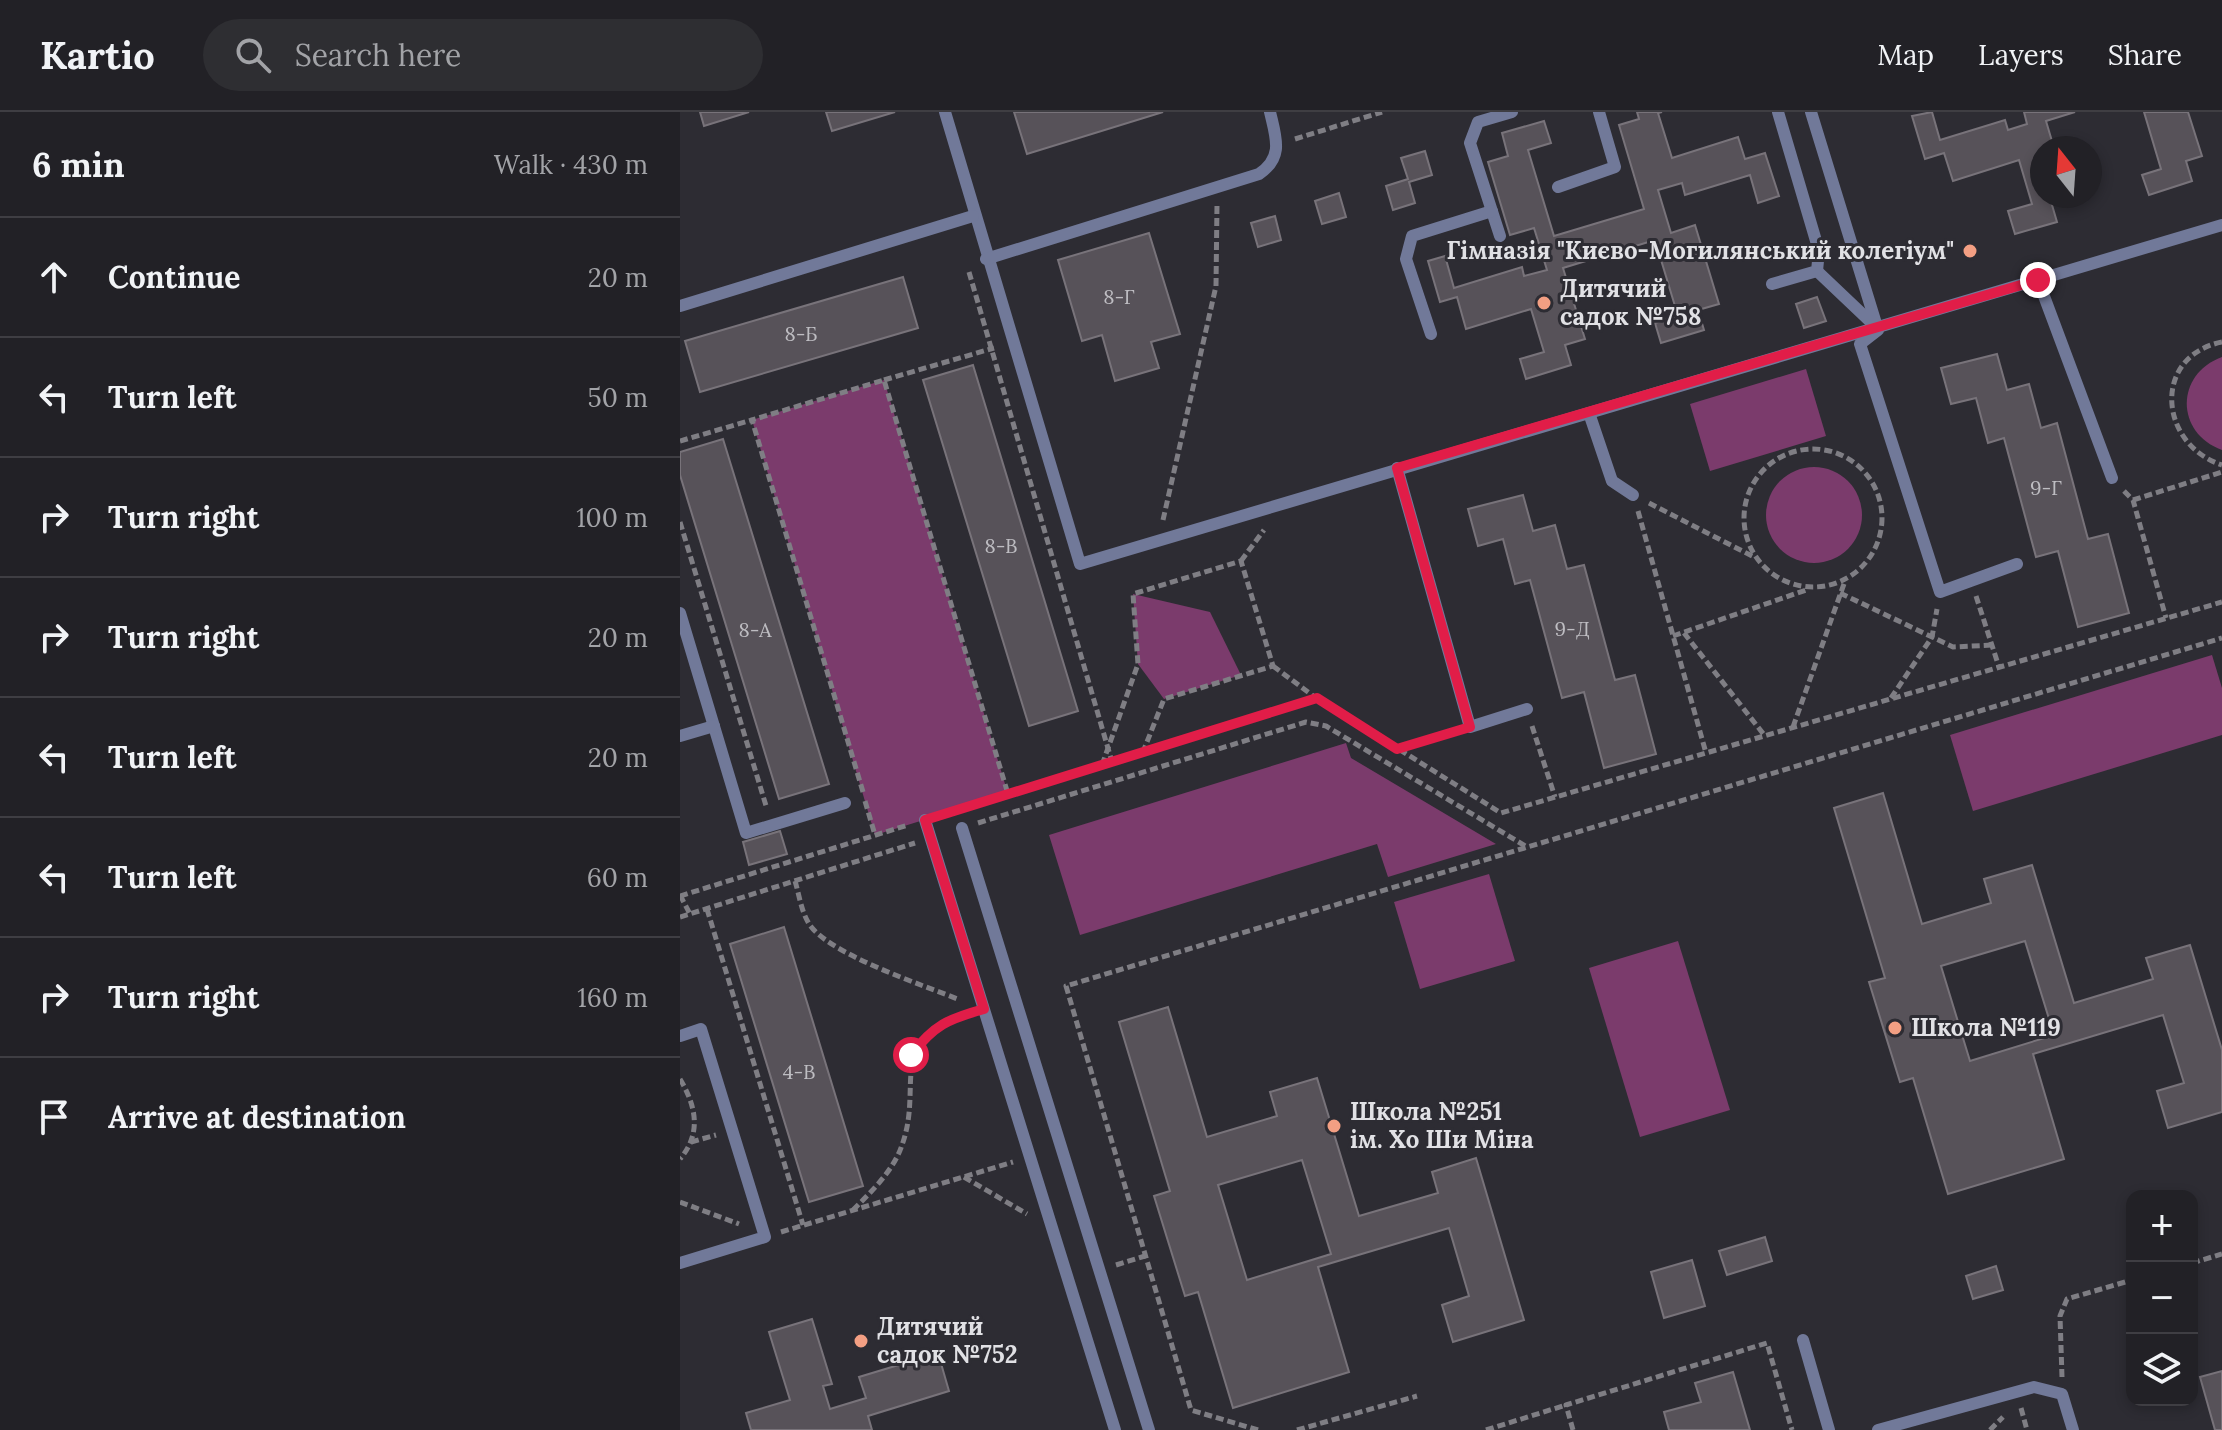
<!DOCTYPE html>
<html lang="en">
<head>
<meta charset="utf-8">
<style>
	:root { --surface:#222126; --page:#2e2e32; --text:#f1f3f6; --muted:#a2a3a7; --line:#3f3e43 }
	body { margin:0; font-family:Lora,serif; background:var(--page); color:var(--text) }
	.controls { position:absolute; right:24px; bottom:24px; display:grid; overflow:hidden; border-radius:16px; box-shadow:0 4px 12px #0003 }
	.controls button { width:72px; height:72px; display:grid; place-items:center; padding:0; border:0; border-bottom:2px solid var(--line); background:var(--surface); color:var(--text); font:40px sans-serif }
	.compass { position:absolute; left:1350px; top:24px; width:72px; height:72px; border-radius:50%; background:var(--surface); box-shadow:0 4px 12px #0003; rotate:343deg }
	.stop { position:absolute; width:24px; height:24px; margin:-18px; border:6px solid #e11d48; border-radius:50%; background:#fff }
	.stop.end { background:#e11d48; border-color:#fff; box-shadow:0 2px 8px #0008 }
	.list { margin:0; padding:0; list-style:none }
	h2 { display:flex; justify-content:space-between; align-items:center; height:104px; margin:0; padding:0 32px; font-size:34px }
	h2 small { font-size:26px; font-weight:400; color:var(--muted) }
	.list li { display:grid; grid-template-columns:52px 1fr auto; gap:24px; align-items:center; box-sizing:border-box; height:120px; padding:0 32px; border-top:2px solid var(--line) }
	.list b { display:block; font-size:30px; white-space:nowrap }
	.list em { font-size:26px; font-style:normal; color:var(--muted) }
	.icon { flex:none; width:44px; height:44px; fill:none; stroke:currentColor; stroke-width:2; stroke-linecap:round; stroke-linejoin:round }
	.map { position:relative; flex:none; width:1542px; height:1318px; overflow:hidden }
	header { display:flex; align-items:center; gap:48px; box-sizing:border-box; height:112px; padding:0 40px; background:var(--surface); border-bottom:2px solid var(--line) }
	header strong { font-size:38px }
	nav { display:flex; gap:44px; margin-inline-start:auto; font-size:28px }
	.search { width:560px; height:72px; background:var(--page); display:flex; align-items:center; gap:20px; box-sizing:border-box; padding:0 28px; border-radius:44px; color:var(--muted); font-size:30px }
	main { display:flex }
	aside { flex:1; background:var(--surface) }
	.map>svg:first-child { display:block }
	.green { fill:#7b3b6c }
	.building { fill:#575259; stroke:#78737a; stroke-width:2; fill-rule:evenodd }
	.lines { fill:none; stroke-linecap:round; stroke-linejoin:round }
	.path { stroke:#7f7e84; stroke-width:5; stroke-dasharray:8 4; stroke-linecap:butt }
	.lane { stroke:#717999; stroke-width:12 }
	.route { stroke:#e11d48; stroke-width:10 }
	.poi-dot { fill:#f39f83; stroke:#2d2c33; stroke-width:3 }
	.labels { text-anchor:middle; stroke-width:6; stroke-linejoin:round; paint-order:stroke }
	.number-label { font-size:20px; fill:#bebdc2 }
	.poi-label { font-size:24px; font-weight:bold; fill:#e1e1e5; stroke:#2d2c33; text-anchor:start }
</style>
</head>
<body>
<header>
<strong>Kartio</strong>
<div class="search"><svg class="icon" aria-label="search" viewBox="0 0 24 24"><circle cx="10" cy="10" r="6"/><path d="M15 15l6 6"/></svg>Search here</div>
<nav><a>Map</a><a>Layers</a><a>Share</a></nav>
</header>
<main>
<aside>
<h2>6 min<small>Walk · 430 m</small></h2>
<ul class="list">
<li><svg class="icon" aria-label="ahead" viewBox="0 0 24 24"><path d="M12 20V5M6 11l6-6 6 6"/></svg><div><b>Continue</b></div><em>20 m</em></li>
<li><svg class="icon" aria-label="left" viewBox="0 0 24 24"><path d="M17 20v-9H6M10 6l-5 5 5 5"/></svg><div><b>Turn left</b></div><em>50 m</em></li>
<li><svg class="icon" aria-label="right" viewBox="0 0 24 24"><path d="M7 20v-9h11M14 6l5 5-5 5"/></svg><div><b>Turn right</b></div><em>100 m</em></li>
<li><svg class="icon" aria-label="right" viewBox="0 0 24 24"><path d="M7 20v-9h11M14 6l5 5-5 5"/></svg><div><b>Turn right</b></div><em>20 m</em></li>
<li><svg class="icon" aria-label="left" viewBox="0 0 24 24"><path d="M17 20v-9H6M10 6l-5 5 5 5"/></svg><div><b>Turn left</b></div><em>20 m</em></li>
<li><svg class="icon" aria-label="left" viewBox="0 0 24 24"><path d="M17 20v-9H6M10 6l-5 5 5 5"/></svg><div><b>Turn left</b></div><em>60 m</em></li>
<li><svg class="icon" aria-label="right" viewBox="0 0 24 24"><path d="M7 20v-9h11M14 6l5 5-5 5"/></svg><div><b>Turn right</b></div><em>160 m</em></li>
<li><svg class="icon" aria-label="arrive" viewBox="0 0 24 24"><path d="M6 21V4h12l-3 4 3 4H6"/></svg><div><b>Arrive at destination</b></div></li>
</ul>
</aside>
<div class="map">
<svg width="1542" height="1318" viewBox="0 0 1542 1318">
	<rect width="100%" height="100%" fill="#2d2c33"/>
	<!-- green -->
	<g class="green">
		<path d="M1542 245V338C1495 321 1495 262 1542 245Z"/>
		<path d="M1126 257 1146 324 1030 359 1010 292Z"/>
		<path d="M204 268 328 682 195 723 72 308Z"/>
		<circle cx="1134" cy="403" r="48"/>
		<path d="M453 482 530 500 561 563 484 587 458 552Z"/>
		<path d="M1532 543 1542 576V623L1293 699 1270 623Z"/>
		<path d="M666 631 671 646 816 732 708 765 697 732 400 823 369 723Z"/>
		<path d="M809 762 835 849 740 877 714 790Z"/>
		<path d="M998 829 1050 998 960 1025 909 856Z"/>
	</g>
	<!-- building -->
	<g class="building">
		<path d="M20 0H69L24 14Z"/>
		<path d="M146 0H215L152 19Z"/>
		<path d="M334 0H483L347 42Z"/>
		<path d="M957 0H982L978 1 992 46 1058 25 1065 47 1085 41 1099 84 1078 91 1070 63 1005 83 1002 71 978 78 991 121 1015 113 1039 192 1018 198 1024 218 981 231 975 211 998 204 975 128 883 156 905 227 885 233 891 253 846 267 840 247 864 240 851 197 786 217 777 185 760 190 748 149 765 144 774 176 842 155 844 164 867 158 854 116 830 123 808 50 828 44 822 21 864 9 871 31 848 38 874 124 964 97 939 13 959 7Z"/>
		<path d="M1252 0 1260 28 1325 8 1328 18 1347 12 1344 0H1395L1366 9 1374 36H1362V84H1377L1370 86 1377 110 1335 122 1328 99 1352 92 1339 48 1273 69 1264 41 1245 47 1232 4Z"/>
		<path d="M1464 0H1508L1522 44 1506 49 1512 69 1469 83 1462 63 1481 57Z"/>
		<path d="M745 39 752 63 729 70 735 91 713 98 706 74 728 67 721 46Z"/>
		<path d="M659 81 666 105 642 112 635 89Z"/>
		<path d="M595 104 601 128 578 135 571 111Z"/>
		<path d="M469 121 500 222 471 230 479 256 435 269 422 223 402 229 378 148Z"/>
		<path d="M223 165 238 216 20 280 5 229Z"/>
		<path d="M1137 185 1146 209 1124 216 1116 192Z"/>
		<path d="M1317 242 1327 278 1349 272 1361 316 1377 311 1408 427 1428 422 1449 501 1398 515 1378 439 1356 445 1324 326 1308 331 1296 286 1271 292 1261 256Z"/>
		<path d="M293 253 398 599 349 614 243 268Z"/>
		<path d="M43 327 149 672 99 687 0 363V340Z"/>
		<path d="M843 383 853 419 875 413 887 457 904 453 935 568 955 563 976 642 924 656 904 580 882 586 850 468 835 472 823 427 798 434 788 397Z"/>
		<path d="M1203 681 1242 812 1311 791 1304 767 1352 753 1394 891 1473 867 1466 846 1510 833 1542 938V1000L1488 1016 1477 979 1504 971 1483 903 1353 942 1384 1047 1268 1082 1233 966 1220 970 1189 870 1205 866 1154 696ZM1345 829 1374 923 1290 949 1261 854Z"/>
		<path d="M100 719 107 742 69 753 63 730Z"/>
		<path d="M104 815 183 1074 129 1090 50 832Z"/>
		<path d="M488 895 527 1025 597 1004 590 980 637 966 679 1104 758 1081 752 1060 796 1046 844 1208 773 1230 762 1193 789 1184 769 1116 638 1155 669 1260 553 1296 518 1180 505 1184 474 1084 490 1079 439 910ZM622 1048 651 1142 567 1168 538 1073Z"/>
		<path d="M1085 1125 1092 1149 1047 1163 1039 1139Z"/>
		<path d="M1012 1148 1025 1194 984 1206 971 1160Z"/>
		<path d="M1316 1154 1323 1178 1293 1187 1286 1164Z"/>
		<path d="M132 1207 152 1272 143 1274 150 1297 186 1286 179 1265 258 1241 269 1279 188 1304 192 1318H71L66 1301 110 1288 89 1220Z"/>
		<path d="M1542 1259V1318H1535L1520 1265Z"/>
		<path d="M1053 1260 1070 1318H989L984 1300 1021 1290 1015 1271Z"/>
	</g>
	<g class="lines">
		<!-- path -->
		<g class="path">
			<path d="M615 27 702 0"/>
			<path d="M289 160 432 650"/>
			<path d="M1542 230C1472 244 1478 332 1542 353"/>
			<path d="M204 268 314 236"/>
			<path d="M0 329 72 308"/>
			<circle cx="1133" cy="406" r="69"/>
			<path d="M1444 379 1453 388 1486 506"/>
			<path d="M1453 388 1542 360"/>
			<path d="M969 391 1074 445"/>
			<path d="M958 399 1026 641"/>
			<path d="M483 408 536 174 537 92"/>
			<path d="M0 410 87 697"/>
			<path d="M561 449 584 418"/>
			<path d="M1160 481 1273 535 1312 533"/>
			<path d="M1296 484 1319 555"/>
			<path d="M1004 521 1085 624"/>
			<path d="M993 524 1129 477"/>
			<path d="M593 554 636 586"/>
			<path d="M1211 586 1252 525 1257 497"/>
			<path d="M852 614 875 685"/>
			<path d="M1113 615 1165 469"/>
			<path d="M718 637 773 620"/>
			<path d="M422 653 458 552 453 482 561 449 593 554 484 587 463 640"/>
			<path d="M183 680 72 308 204 268 328 682"/>
			<path d="M185 689 195 723"/>
			<path d="M283 696 637 586 821 701 1542 490"/>
			<path d="M298 711 626 610 646 614 847 735"/>
			<path d="M115 769C119 782 121 798 128 810 144 841 246 874 280 888"/>
			<path d="M0 783 10 802"/>
			<path d="M0 784 228 713"/>
			<path d="M27 797 123 1113"/>
			<path d="M0 805 235 731"/>
			<path d="M0 967C16 994 22 1021 0 1047"/>
			<path d="M11 1030 36 1023"/>
			<path d="M284 1065 347 1102"/>
			<path d="M0 1090 59 1112"/>
			<path d="M173 1098C191 1080 214 1058 222 1033 244 973 204 927 288 901"/>
			<path d="M101 1120 333 1050"/>
			<path d="M1512 1151 1542 1142"/>
			<path d="M436 1153 465 1144"/>
			<path d="M1382 1265 1380 1204 1387 1187 1452 1168"/>
			<path d="M1341 1296 1347 1318"/>
			<path d="M578 1318 511 1298 386 874 1542 526"/>
			<path d="M617 1318 737 1284"/>
			<path d="M806 1318 886 1293"/>
			<path d="M893 1318 886 1293 1087 1231 1112 1318"/>
			<path d="M1310 1318 1323 1305"/>
		</g>
		<!-- lane -->
		<g class="lane">
			<path d="M265 0 400 452 1542 113"/>
			<path d="M1131 0 1198 218 1180 232 1260 480 1337 452"/>
			<path d="M878 75 935 55 919 0"/>
			<path d="M820 124 790 31 798 10 832 0"/>
			<path d="M306 147 579 62C604 45 596 26 590 0"/>
			<path d="M1137 159 1196 215"/>
			<path d="M1358 168 1432 366"/>
			<path d="M1092 172 1137 159 1139 139 1098 0"/>
			<path d="M0 194 293 104"/>
			<path d="M751 222 726 147 732 124 812 99"/>
			<path d="M909 301 932 369 953 383"/>
			<path d="M717 356 790 615 847 597"/>
			<path d="M0 501 66 721 165 691"/>
			<path d="M0 624 34 614"/>
			<path d="M245 708 435 1318"/>
			<path d="M282 716 469 1318"/>
			<path d="M0 924 21 917 85 1125 0 1151"/>
			<path d="M1123 1228 1149 1318"/>
			<path d="M1198 1318 1354 1275 1382 1282 1393 1318"/>
		</g>
	</g>
	<g class="lines">
		<!-- route -->
		<path class="route" d="M231 943C254 913 268 907 304 897L245 708 637 586 717 637 790 615 717 356 1358 168"/>
	</g>
	<!-- markers -->
	<g class="poi-dot">
		<circle cx="1290" cy="139" r="8"/>
		<circle cx="864" cy="191" r="8"/>
		<circle cx="1215" cy="916" r="8"/>
		<circle cx="654" cy="1014" r="8"/>
		<circle cx="181" cy="1229" r="8"/>
	</g>
	<g class="labels">
		<!-- number labels -->
		<g class="number-label">
			<text x="439" y="192">8-Г</text>
			<text x="121" y="229">8-Б</text>
			<text x="1366" y="383">9-Г</text>
			<text x="321" y="441">8-В</text>
			<text x="892" y="524">9-Д</text>
			<text x="75" y="525">8-А</text>
			<text x="119" y="967">4-В</text>
		</g>
		<!-- poi labels -->
		<g class="poi-label">
			<text x="1274" y="147" text-anchor="end">Гімназія "Києво-Могилянський колегіум"</text>
			<text x="880" y="185">Дитячий<tspan x="880" dy="28">садок №758</tspan></text>
			<text x="1231" y="924">Школа №119</text>
			<text x="670" y="1008">Школа №251<tspan x="670" dy="28">ім. Хо Ши Міна</tspan></text>
			<text x="197" y="1223">Дитячий<tspan x="197" dy="28">садок №752</tspan></text>
		</g>
	</g>
</svg>
<div class="controls">
<button>+</button>
<button>−</button>
<button><svg class="icon" aria-label="layers" viewBox="0 0 24 24"><path d="M12 4l9 5-9 5-9-5zM3 14l9 5 9-5"/></svg></button>
</div>
<svg class="compass" viewBox="-18 -18 36 36"><path d="M0-13l5 13h-10z" fill="#e53935"/><path d="M0 13l5-13h-10z" fill="#a2a3a7"/></svg>
<div class="stop" style="left:231px;top:943px"></div>
<div class="stop end" style="left:1358px;top:168px"></div>
</div>
</main>
</body>
</html>
